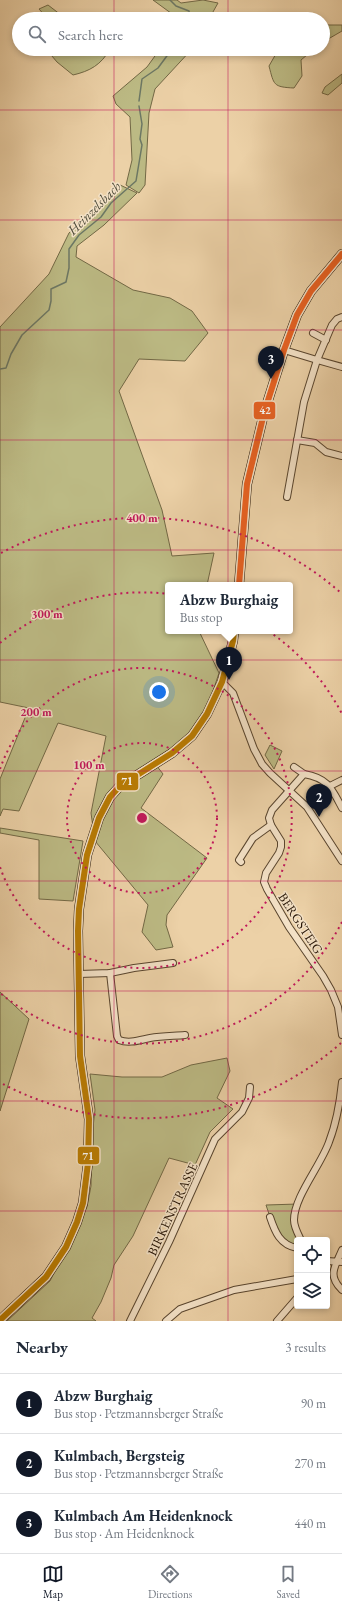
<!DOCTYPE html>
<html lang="en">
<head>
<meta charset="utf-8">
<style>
	:root { --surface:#fff; --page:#f2f2f3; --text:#1f2937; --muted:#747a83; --line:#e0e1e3; --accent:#111827 }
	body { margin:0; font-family:"EB Garamond",serif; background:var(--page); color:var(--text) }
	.controls { position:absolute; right:12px; bottom:12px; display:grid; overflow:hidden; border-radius:4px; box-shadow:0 2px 6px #0003 }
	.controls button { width:36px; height:36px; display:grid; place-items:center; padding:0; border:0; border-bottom:1px solid var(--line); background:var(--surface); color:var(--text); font:20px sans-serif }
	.you { position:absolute; left:159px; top:692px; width:14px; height:14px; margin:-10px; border:3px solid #fff; border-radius:50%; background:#1a73e8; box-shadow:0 0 0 6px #1a73e833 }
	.badge { display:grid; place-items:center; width:26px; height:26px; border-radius:50%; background:var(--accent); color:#fff; font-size:13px; font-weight:700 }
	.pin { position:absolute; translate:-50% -33px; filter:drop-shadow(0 1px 2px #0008) }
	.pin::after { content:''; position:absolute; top:21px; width:14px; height:12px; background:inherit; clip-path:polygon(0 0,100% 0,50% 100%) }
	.popup { position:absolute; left:165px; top:582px; width:128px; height:52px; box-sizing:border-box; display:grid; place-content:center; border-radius:4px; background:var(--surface); filter:drop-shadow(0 1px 3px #0005); font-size:13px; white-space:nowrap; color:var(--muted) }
	.popup b { font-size:15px; color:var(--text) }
	.popup::after { content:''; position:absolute; left:50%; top:100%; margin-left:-8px; border:8px solid transparent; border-top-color:var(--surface) }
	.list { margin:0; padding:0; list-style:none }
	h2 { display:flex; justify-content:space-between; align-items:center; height:52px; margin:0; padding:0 16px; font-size:17px }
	h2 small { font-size:13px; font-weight:400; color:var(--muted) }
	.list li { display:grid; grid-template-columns:26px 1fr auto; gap:12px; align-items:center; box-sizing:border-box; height:60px; padding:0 16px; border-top:1px solid var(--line) }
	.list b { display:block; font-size:15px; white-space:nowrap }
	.list p { margin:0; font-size:13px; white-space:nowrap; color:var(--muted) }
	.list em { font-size:13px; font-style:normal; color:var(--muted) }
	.icon { flex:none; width:22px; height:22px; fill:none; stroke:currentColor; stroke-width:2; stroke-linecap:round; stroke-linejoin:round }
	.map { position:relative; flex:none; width:342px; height:1321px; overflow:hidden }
	.search { position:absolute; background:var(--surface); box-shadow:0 2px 6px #0003; left:12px; right:12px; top:12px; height:44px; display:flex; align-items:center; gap:10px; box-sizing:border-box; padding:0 14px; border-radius:22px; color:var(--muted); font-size:15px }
	.sheet { height:232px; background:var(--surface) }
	nav { display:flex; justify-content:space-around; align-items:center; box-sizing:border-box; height:56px; border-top:1px solid var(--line); background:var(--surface); font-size:11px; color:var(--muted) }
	nav a { display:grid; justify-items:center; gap:2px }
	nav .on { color:var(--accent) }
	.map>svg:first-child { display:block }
	.green { fill:#bcba84; stroke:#726845 }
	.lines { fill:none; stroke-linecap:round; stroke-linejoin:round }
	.stream { stroke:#6c7764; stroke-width:1.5 }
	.street-casing { stroke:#59452e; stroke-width:8 }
	.secondary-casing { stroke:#281606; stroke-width:10 }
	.street { stroke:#f3e1c6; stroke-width:6 }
	.secondary { stroke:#f3e1c6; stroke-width:8 }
	.bus-1-casing { stroke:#f3e1c6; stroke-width:9 }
	.bus-2-casing { stroke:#f3e1c6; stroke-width:9 }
	.bus-1 { stroke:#e86121; stroke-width:6 }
	.bus-2 { stroke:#b97b02; stroke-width:6 }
	.grid { fill:none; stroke:#c2185b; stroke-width:1; stroke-opacity:0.55 }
	.ring { fill:none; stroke:#c2185b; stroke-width:2; stroke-dasharray:2 4 }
	.labels { text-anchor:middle; stroke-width:3; stroke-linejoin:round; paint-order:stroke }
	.street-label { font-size:13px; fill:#281606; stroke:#f3e1c6 }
	.water-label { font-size:14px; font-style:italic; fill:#4a4735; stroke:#f3e1c6 }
	.centre { fill:#c2185b; stroke:#f3e1c6; stroke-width:2 }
	.ring-label { font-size:12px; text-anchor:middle; font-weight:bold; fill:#c2185b; stroke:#f3e1c6; stroke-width:3; stroke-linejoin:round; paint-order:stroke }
	.line-badge { stroke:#f3e1c6; stroke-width:1.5 }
	.badge-label { font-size:11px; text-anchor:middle; font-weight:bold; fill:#fff }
</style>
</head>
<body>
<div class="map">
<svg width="342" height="1321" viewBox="0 0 342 1321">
	<rect width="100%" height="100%" fill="#ecd1a7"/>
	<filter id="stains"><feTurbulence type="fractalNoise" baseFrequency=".005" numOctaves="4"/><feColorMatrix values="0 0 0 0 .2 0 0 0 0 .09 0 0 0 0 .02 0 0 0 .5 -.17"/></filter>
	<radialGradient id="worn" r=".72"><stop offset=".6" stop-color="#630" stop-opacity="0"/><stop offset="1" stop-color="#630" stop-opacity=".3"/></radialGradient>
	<!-- green -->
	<g class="green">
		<path d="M153 0H177L181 3 203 0 218 3 209 19H179Z"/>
		<path d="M48 5 61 15 64 19H48L39 9Z"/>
		<path d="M327 25H342V31L323 42V29Z"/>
		<path d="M46 49H110C101 65 90 71 73 75L57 62Z"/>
		<path d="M160 49H192L155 89 149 113 145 185 139 193 126 185 132 160 130 117 116 104 113 96 147 67Z"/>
		<path d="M300 49H314L301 60 302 76 294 88C273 87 274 85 269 66L277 52 291 54Z"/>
		<path d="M342 74V83L328 95 322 93 325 87Z"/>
		<path d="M118 184 137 193 104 225 77 246 76 257 133 290 170 298 192 311 208 333 185 361 139 359 119 391 162 510 172 556 214 553 207 585H168V631H199L219 673 207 709 191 734 153 761 163 774 141 808 207 858 167 915 166 925 173 947 156 950 142 932 148 905 95 841 91 813 106 736 58 723 19 811 3 809 0 816V779L29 708 0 702V327L49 274 69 233Z"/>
		<path d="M270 745 282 751 274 769 265 755Z"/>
		<path d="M0 828 83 841 73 901 39 899V840L0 833Z"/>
		<path d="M0 992 29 1019 0 1111Z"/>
		<path d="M227 1058 230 1071 217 1098 233 1109 210 1132 195 1165 169 1158 133 1236 114 1265 111 1278 101 1302 92 1318 96 1321H7L50 1281 87 1207 91 1186 92 1136 95 1110 90 1074 122 1077H162L191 1065Z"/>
		<path d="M298 1204 294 1216 301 1240H297V1248L278 1236 270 1217 266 1205Z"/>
	</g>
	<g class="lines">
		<!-- stream -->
		<g class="stream">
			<path d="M170 0 176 6 189 11 190 19"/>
			<path d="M139 101 142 79 158 68 172 49"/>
			<path d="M0 369 6 368 11 354 22 335 49 310 51 301V289L66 282 69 268V249L79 235 101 217 111 203 136 181 142 145 140 139 142 124 139 106"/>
		</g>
		<!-- street casing -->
		<g class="street-casing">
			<g id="street">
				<path d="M313 333 326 340"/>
				<path d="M284 350 317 360 342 367"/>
				<path d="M297 440 315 443 326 452 342 456"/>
				<path d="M287 497 304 402 317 360 332 325 337 319 342 317"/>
				<path d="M222 682 233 693 254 749 262 764 270 773 307 807 342 861"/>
				<path d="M294 767 304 774"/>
				<path d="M330 786 342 780"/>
				<path d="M342 808C332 789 328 778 304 774L272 810 269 818 271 825 281 841V847L279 853 266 873 264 882 267 889 289 927 323 976 331 990 338 1007 342 1035"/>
				<path d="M241 862 239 860 253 838 271 825"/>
				<path d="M110 973 117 1036 119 1040C129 1044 140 1040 150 1038 162 1036 174 1036 185 1035"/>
				<path d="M79 974 110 973 134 968 173 963"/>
				<path d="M270 1217C275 1232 280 1245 297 1248"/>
				<path d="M301 1240C298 1234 294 1227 294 1220 294 1197 321 1165 329 1142 336 1124 340 1102 342 1082"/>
				<path d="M342 1250C335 1267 327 1275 342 1290"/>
				<path d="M327 1261 342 1262"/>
				<path d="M130 1321 169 1242 215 1139 242 1112 249 1098 250 1087"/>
				<path d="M166 1321 180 1309 234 1290 297 1279"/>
				<path d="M277 1321 297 1298"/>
			</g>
		</g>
		<!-- secondary casing -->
		<g class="secondary-casing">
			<g id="secondary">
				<path d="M239 585 247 484 264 413 284 350 297 315 311 291 342 254"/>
				<path d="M0 1320 46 1277 66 1247 77 1222 83 1203 88 1163 89 1119 80 1056 78 931 79 909 87 855 99 818 110 797 120 786 172 753 192 736 207 714 222 682 233 641 234 631"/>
			</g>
		</g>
		<!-- street -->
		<use href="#street" class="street"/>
		<!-- secondary -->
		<use href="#secondary" class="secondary"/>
		<!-- bus-1 casing -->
		<g class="bus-1-casing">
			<path id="bus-1" d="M239 585 247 484 264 413 284 350 297 315 311 291 342 254"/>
		</g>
		<!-- bus-2 casing -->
		<g class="bus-2-casing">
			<path id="bus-2" d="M0 1320 46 1277 66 1247 77 1222 83 1203 88 1163 89 1119 80 1056 78 931 79 909 87 855 99 818 110 797 120 786 172 753 192 736 207 714 222 682 233 641 234 631"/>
		</g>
		<!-- bus-1 -->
		<use href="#bus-1" class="bus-1"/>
		<!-- bus-2 -->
		<use href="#bus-2" class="bus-2"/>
	</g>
	<!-- grid -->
	<path class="grid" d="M114 0V19M228 0V19M114 49V1321M228 49V1321M0 110H342M0 220H342M0 330H342M0 440H342M0 550H342M0 660H342M0 771H342M0 881H342M0 991H342M0 1101H342M0 1211H342"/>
	<!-- distance rings -->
	<g class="ring">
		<circle cx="142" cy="818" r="75"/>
		<path d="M0 769A150 150 0 1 1 0 867"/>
		<path d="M342 922A225 225 0 0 1 0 993M0 643A225 225 0 0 1 342 714"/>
		<path d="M341 1043A300 300 0 0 1 1 1083M1 553A300 300 0 0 1 341 593"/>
	</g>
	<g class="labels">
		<!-- street labels -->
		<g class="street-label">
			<text transform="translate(301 923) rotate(57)" y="5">BERGSTEIG</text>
			<text transform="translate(172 1209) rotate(-65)" y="5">BIRKENSTRASSE</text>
		</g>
		<!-- water labels -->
		<g class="water-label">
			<text transform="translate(94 208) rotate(-45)" y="5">Heinzelsbach</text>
		</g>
	</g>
	<circle cx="142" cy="818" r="6" class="centre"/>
	<g class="ring-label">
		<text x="142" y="522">400 m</text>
		<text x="47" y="618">300 m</text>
		<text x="36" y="716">200 m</text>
		<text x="89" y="769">100 m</text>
	</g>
	<g class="line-badge">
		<rect x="253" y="401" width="23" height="19" rx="4" fill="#e86121"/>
		<rect x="116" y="772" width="23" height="19" rx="4" fill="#b97b02"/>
		<rect x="77" y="1146" width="23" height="19" rx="4" fill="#b97b02"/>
	</g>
	<g class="badge-label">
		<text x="265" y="414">42</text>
		<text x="127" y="785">71</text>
		<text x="88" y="1160">71</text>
	</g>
	<rect width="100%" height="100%" filter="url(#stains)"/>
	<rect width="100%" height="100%" fill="url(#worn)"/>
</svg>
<div class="controls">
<button><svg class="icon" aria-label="locate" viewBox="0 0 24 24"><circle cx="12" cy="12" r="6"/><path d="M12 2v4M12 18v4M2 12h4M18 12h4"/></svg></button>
<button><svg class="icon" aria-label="layers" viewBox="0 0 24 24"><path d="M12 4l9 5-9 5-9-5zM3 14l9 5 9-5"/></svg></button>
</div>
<div class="you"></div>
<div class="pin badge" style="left:229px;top:680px">1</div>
<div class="popup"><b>Abzw Burghaig</b>Bus stop</div>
<div class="pin badge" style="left:319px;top:817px">2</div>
<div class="pin badge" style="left:271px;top:379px">3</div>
<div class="search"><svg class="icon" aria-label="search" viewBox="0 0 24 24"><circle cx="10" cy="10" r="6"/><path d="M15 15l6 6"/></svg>Search here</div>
</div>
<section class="sheet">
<h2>Nearby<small>3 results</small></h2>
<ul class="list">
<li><span class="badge">1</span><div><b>Abzw Burghaig</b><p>Bus stop · Petzmannsberger Straße</p></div><em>90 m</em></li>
<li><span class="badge">2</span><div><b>Kulmbach, Bergsteig</b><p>Bus stop · Petzmannsberger Straße</p></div><em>270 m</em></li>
<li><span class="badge">3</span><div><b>Kulmbach Am Heidenknock</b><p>Bus stop · Am Heidenknock</p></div><em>440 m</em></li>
</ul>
</section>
<nav>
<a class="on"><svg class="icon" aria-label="map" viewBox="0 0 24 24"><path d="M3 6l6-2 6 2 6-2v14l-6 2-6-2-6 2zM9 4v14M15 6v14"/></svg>Map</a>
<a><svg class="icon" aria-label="directions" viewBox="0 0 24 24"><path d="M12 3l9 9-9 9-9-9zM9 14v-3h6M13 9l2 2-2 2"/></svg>Directions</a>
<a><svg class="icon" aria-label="saved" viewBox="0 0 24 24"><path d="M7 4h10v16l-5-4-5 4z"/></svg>Saved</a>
</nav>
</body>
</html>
